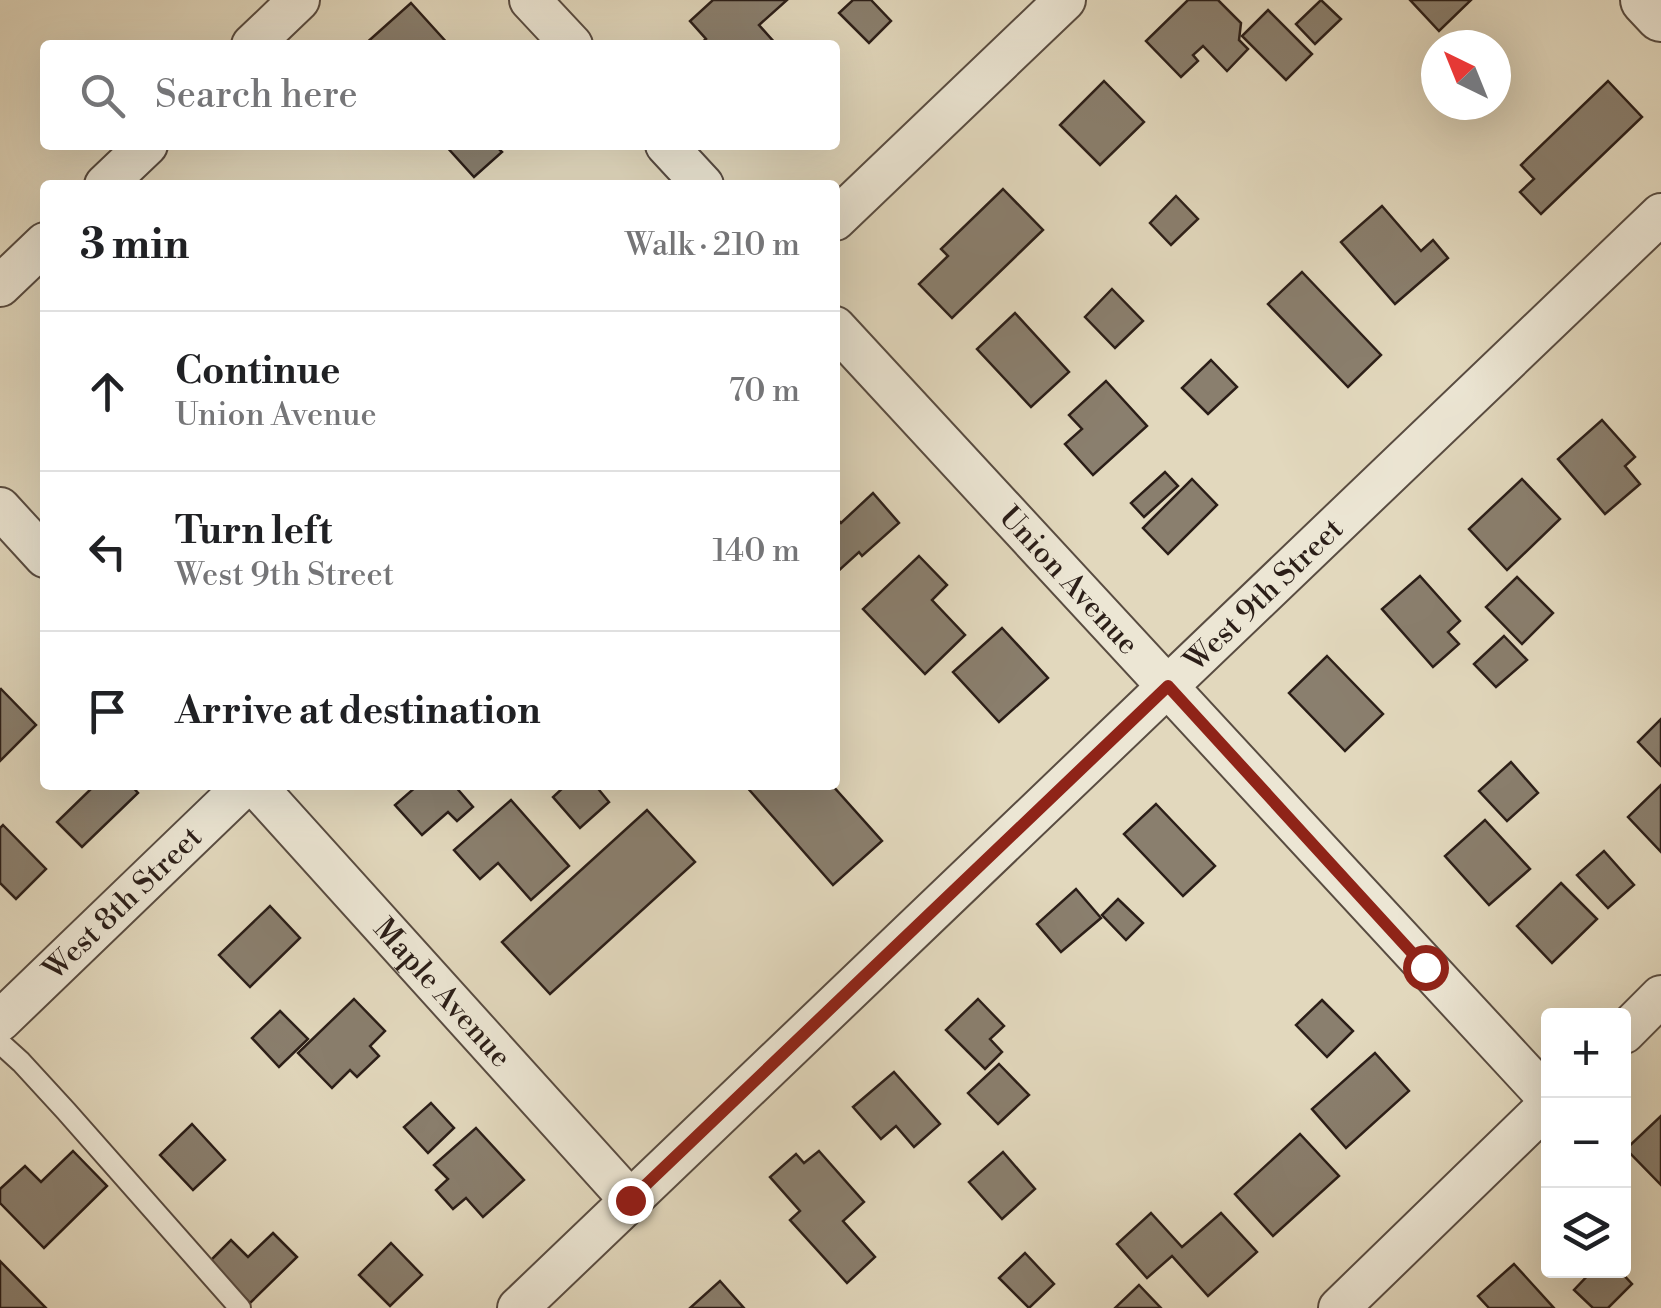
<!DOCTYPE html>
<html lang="en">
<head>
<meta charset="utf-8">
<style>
	:root { --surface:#fff; --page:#f6f6f6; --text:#202124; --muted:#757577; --line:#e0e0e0 }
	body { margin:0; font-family:"Libre Bodoni",serif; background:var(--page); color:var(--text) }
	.controls { position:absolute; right:30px; bottom:30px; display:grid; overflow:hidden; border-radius:10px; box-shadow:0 10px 40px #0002 }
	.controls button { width:90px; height:90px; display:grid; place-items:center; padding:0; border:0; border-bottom:2px solid var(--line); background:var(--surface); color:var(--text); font:50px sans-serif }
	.compass { position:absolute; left:1421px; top:30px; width:90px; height:90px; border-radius:50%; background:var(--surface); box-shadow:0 10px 40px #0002; rotate:317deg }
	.stop { position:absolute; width:30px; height:30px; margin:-22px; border:8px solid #8f2418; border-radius:50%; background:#fff }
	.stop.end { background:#8f2418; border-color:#fff; box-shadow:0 2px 10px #0008 }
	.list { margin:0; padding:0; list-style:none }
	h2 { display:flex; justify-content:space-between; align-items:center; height:130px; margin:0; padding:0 40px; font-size:42px }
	h2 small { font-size:32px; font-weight:400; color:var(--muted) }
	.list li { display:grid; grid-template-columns:65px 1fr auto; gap:30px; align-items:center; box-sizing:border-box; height:160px; padding:0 40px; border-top:2px solid var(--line) }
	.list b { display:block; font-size:38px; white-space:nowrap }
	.list p { margin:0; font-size:32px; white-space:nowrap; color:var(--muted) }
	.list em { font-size:32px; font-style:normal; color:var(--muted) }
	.icon { flex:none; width:55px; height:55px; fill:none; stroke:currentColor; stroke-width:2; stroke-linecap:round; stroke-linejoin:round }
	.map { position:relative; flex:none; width:1661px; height:1308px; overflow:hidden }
	.search { position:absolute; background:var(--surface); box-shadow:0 10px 40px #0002; left:40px; top:40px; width:800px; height:110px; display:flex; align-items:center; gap:25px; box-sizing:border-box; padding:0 35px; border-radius:10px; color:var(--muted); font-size:38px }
	.panel { position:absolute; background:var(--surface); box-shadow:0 10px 40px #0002; left:40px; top:180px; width:800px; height:610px; border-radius:10px }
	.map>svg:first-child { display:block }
	.building { fill:#8a7f6e; stroke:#2b1e18; stroke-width:2.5 }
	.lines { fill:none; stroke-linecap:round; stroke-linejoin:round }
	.service-casing { stroke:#594c41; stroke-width:24 }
	.minor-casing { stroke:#594c41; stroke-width:44 }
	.tertiary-casing { stroke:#594c41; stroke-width:54 }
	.service { stroke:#ece6d4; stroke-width:20 }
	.minor { stroke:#ece6d4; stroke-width:40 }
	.tertiary { stroke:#ece6d4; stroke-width:50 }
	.route { stroke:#8f2418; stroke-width:12 }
	.labels { text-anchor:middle; stroke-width:8; stroke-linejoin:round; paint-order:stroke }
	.street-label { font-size:30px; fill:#2b1e18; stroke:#ece6d4 }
</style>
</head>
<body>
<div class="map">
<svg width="1661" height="1308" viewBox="0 0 1661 1308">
	<rect width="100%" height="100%" fill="#e2d8bd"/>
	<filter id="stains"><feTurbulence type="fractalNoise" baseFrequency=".002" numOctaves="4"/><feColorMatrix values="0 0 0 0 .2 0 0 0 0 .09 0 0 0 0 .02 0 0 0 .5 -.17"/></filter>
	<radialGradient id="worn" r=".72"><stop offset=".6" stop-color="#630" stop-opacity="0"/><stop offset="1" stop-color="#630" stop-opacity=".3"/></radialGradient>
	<!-- building -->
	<g class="building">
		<path d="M713 0H787L759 25 775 43 773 45H699L706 39 690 21Z"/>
		<path d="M853 0H871L891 21 869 43 839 13Z"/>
		<path d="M1188 0H1218L1241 23 1239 40 1248 49 1227 71 1203 46 1193 55 1198 61 1181 77 1146 41Z"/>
		<path d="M1321 0 1341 19 1315 44 1296 24Z"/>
		<path d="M1410 0H1471L1439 31Z"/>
		<path d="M411 3 449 45H364Z"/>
		<path d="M1268 10 1312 54 1286 80 1242 36Z"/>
		<path d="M1104 81 1144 122 1100 165 1060 125Z"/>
		<path d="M1608 81 1642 117 1541 214 1520 192 1534 179 1521 165Z"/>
		<path d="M445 145H495L502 152 474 177Z"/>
		<path d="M1003 189 1043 230 952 318 919 284 948 256 941 249Z"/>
		<path d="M1176 196 1198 219 1171 245 1150 223Z"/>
		<path d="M1382 206 1421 251 1433 240 1448 258 1395 304 1341 242Z"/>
		<path d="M1302 272 1381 355 1348 387 1268 304Z"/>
		<path d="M1112 289 1143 321 1115 348 1085 317Z"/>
		<path d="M1015 313 1069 372 1031 407 977 349Z"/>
		<path d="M1211 360 1237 387 1208 414 1182 388Z"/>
		<path d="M1106 381 1147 426 1093 475 1065 444 1082 429 1069 415Z"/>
		<path d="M1602 420 1635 457 1625 466 1640 484 1605 514 1558 459Z"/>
		<path d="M1165 472 1178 486 1144 517 1131 503Z"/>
		<path d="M1192 479 1217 505 1168 554 1143 528Z"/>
		<path d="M1522 479 1560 519 1507 570 1469 529Z"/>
		<path d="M873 493 899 523 862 556 859 552 835 574V517L841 523Z"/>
		<path d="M919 556 947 585 932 600 965 635 925 674 863 609Z"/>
		<path d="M1420 576 1460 621 1448 632 1459 644 1433 667 1382 609Z"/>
		<path d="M1517 577 1553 613 1522 644 1486 607Z"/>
		<path d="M1002 628 1048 678 999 722 953 672Z"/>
		<path d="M1504 636 1527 660 1496 687 1474 664Z"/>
		<path d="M1327 656 1383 714 1345 751 1289 693Z"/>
		<path d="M1 689 36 725 0 761V690Z"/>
		<path d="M1661 719V766L1638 742Z"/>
		<path d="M1511 762 1538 793 1507 821 1479 791Z"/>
		<path d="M95 785H131L138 793 82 847 57 822Z"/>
		<path d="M418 785H454L473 807 457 821 448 812 422 835 395 805Z"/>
		<path d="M566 785H595L609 802 580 828 553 797Z"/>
		<path d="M745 785H832L882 841 833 885Z"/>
		<path d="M1661 785V852L1628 817Z"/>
		<path d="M511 800 569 866 531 900 498 863 480 879 454 850Z"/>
		<path d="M1156 804 1215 866 1183 896 1124 834Z"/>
		<path d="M647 810 695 862 550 994 502 942Z"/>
		<path d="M1485 820 1530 869 1489 905 1445 856Z"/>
		<path d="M3 825 46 869 16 899 0 883V828Z"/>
		<path d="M1604 851 1634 885 1608 908 1577 875Z"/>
		<path d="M1561 883 1597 919 1552 963 1517 926Z"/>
		<path d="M1076 889 1101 918 1061 952 1037 924Z"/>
		<path d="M1118 899 1143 923 1126 940 1102 915Z"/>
		<path d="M270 906 300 938 250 987 219 955Z"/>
		<path d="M354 999 385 1031 370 1046 379 1056 357 1077 350 1070 332 1088 298 1053Z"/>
		<path d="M978 999 1004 1026 990 1039 1002 1052 985 1069 946 1030Z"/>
		<path d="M1322 1000 1353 1031 1327 1057 1296 1025Z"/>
		<path d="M280 1011 308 1039 279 1067 252 1038Z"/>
		<path d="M1375 1053 1409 1091 1346 1148 1312 1109Z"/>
		<path d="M999 1064 1029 1095 998 1124 968 1093Z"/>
		<path d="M894 1072 940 1124 914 1147 896 1126 881 1139 853 1107Z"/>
		<path d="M431 1103 454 1128 428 1153 404 1127Z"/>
		<path d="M1661 1116V1185L1626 1149Z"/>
		<path d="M192 1124 225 1160 193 1190 160 1155Z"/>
		<path d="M476 1128 524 1180 483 1217 466 1198 453 1209 436 1190 448 1179 434 1165Z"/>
		<path d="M1300 1134 1339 1176 1273 1236 1235 1194Z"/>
		<path d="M73 1151 107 1186 44 1248 0 1203V1189L25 1166 41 1182Z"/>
		<path d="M819 1151 864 1202 843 1221 875 1257 847 1283 790 1220 800 1211 770 1177 796 1154 804 1163Z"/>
		<path d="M1003 1152 1035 1189 1002 1219 969 1182Z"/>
		<path d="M1151 1213 1182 1247 1221 1213 1257 1252 1208 1296 1172 1256 1147 1278 1117 1244Z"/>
		<path d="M273 1233 297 1257 250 1303 209 1262 231 1240 248 1257Z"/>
		<path d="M391 1243 422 1275 390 1306 359 1275Z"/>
		<path d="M1025 1253 1054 1284 1029 1308 999 1278Z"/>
		<path d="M0 1261 46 1308H0Z"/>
		<path d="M1514 1264 1554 1308H1489L1478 1296Z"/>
		<path d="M1593 1270H1619L1632 1284 1608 1308H1593L1574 1290Z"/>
		<path d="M720 1281 744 1308H690Z"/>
		<path d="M1139 1285 1161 1308H1115Z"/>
	</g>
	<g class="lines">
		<!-- service casing -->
		<g class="service-casing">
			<path id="service" d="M0 1043 21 1062 66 1111 240 1308"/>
		</g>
		<!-- minor casing -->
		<g class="minor-casing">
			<g id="minor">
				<path d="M530 0 572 45"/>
				<path d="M252 45 299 0"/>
				<path d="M666 145 703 185"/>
				<path d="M105 185 147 145"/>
				<path d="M835 220 1065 0"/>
				<path d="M0 286 45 243"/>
				<path id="s1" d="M835 327 1548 1098"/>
				<path d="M0 508 45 557"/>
				<path id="s2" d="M255 785 630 1200"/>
				<path id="s3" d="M0 1021 245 785"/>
				<path d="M1624 1033 1661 996"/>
				<path id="s4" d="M518 1308 1661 214"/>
				<path d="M1339 1308 1548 1105"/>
			</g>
		</g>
		<!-- tertiary casing -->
		<g class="tertiary-casing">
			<path id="tertiary" d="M1646 0 1661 16"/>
		</g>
		<!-- service -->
		<use href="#service" class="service"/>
		<!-- minor -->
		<use href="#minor" class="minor"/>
		<!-- tertiary -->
		<use href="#tertiary" class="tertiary"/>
	</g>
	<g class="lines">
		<!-- route -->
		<path class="route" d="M630 1200 1168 686 1425 967"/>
	</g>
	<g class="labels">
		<!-- street labels -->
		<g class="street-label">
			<text dy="10" stroke="none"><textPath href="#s1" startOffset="345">Union Avenue</textPath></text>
			<text dy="10" stroke="none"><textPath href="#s4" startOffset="1032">West 9th Street</textPath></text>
			<text dy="10" stroke="none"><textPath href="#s3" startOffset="170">West 8th Street</textPath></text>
			<text dy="10" stroke="none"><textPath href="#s2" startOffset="280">Maple Avenue</textPath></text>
		</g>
	</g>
	<rect width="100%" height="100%" filter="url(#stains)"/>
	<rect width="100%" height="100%" fill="url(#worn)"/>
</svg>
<div class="controls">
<button>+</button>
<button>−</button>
<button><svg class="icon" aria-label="layers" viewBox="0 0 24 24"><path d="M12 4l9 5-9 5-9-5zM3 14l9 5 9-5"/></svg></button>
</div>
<svg class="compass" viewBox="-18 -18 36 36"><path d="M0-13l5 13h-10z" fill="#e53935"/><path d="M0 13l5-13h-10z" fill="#757577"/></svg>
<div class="stop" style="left:1425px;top:967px"></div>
<div class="stop end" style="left:630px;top:1200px"></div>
<div class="search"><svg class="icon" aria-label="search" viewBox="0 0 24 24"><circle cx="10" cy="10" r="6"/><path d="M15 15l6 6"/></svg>Search here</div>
<section class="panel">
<h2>3 min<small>Walk · 210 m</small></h2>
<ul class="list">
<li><svg class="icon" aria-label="ahead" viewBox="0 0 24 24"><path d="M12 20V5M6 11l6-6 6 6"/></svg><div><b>Continue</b><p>Union Avenue</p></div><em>70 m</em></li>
<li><svg class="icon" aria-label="left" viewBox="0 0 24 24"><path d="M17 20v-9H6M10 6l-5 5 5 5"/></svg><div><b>Turn left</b><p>West 9th Street</p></div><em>140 m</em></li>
<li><svg class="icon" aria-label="arrive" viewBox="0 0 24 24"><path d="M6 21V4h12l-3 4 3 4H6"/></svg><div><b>Arrive at destination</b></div></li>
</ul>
</section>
</div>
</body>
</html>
